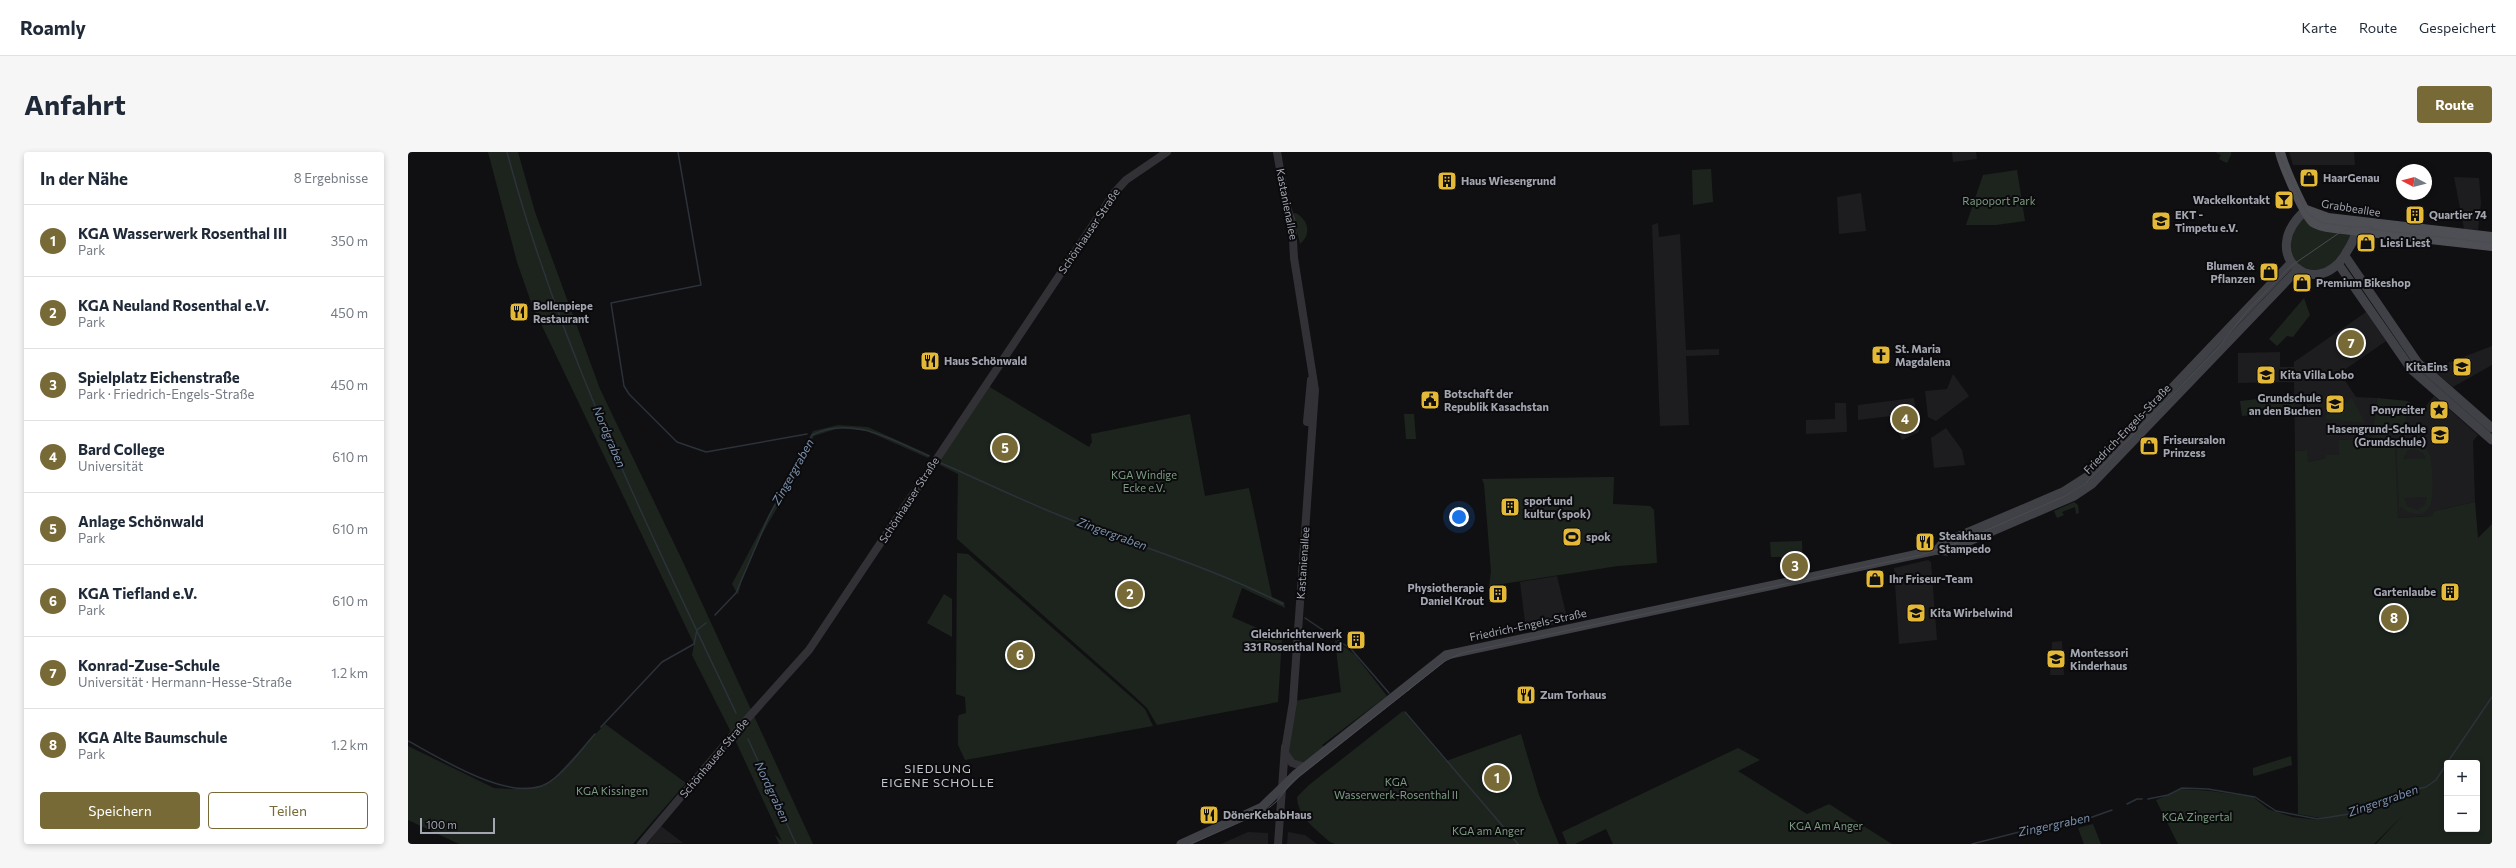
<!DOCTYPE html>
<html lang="de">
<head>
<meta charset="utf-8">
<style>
	:root { --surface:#fff; --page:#f6f6f7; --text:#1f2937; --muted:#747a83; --line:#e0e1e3; --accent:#776a37 }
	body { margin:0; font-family:Commissioner,sans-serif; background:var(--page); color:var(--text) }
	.controls { position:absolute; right:12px; bottom:12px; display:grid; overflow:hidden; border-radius:4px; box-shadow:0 2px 6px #0003 }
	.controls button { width:36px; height:36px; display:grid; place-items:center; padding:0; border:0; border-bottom:1px solid var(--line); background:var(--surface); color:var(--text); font:20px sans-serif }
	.compass { position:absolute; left:1988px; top:12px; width:36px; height:36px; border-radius:50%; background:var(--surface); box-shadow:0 2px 6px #0003; rotate:277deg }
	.scale { position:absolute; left:12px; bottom:10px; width:75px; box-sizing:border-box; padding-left:4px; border:2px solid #a3a6b1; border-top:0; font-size:11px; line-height:14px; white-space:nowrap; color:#a3a6b1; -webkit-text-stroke:3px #0b0b0d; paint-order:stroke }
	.you { position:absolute; left:1051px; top:365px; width:14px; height:14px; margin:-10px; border:3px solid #fff; border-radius:50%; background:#1a73e8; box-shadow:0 0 0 6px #1a73e833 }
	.badge { display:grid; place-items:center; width:26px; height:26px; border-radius:50%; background:var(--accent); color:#fff; font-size:13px; font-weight:700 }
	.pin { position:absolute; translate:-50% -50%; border:2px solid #fff; box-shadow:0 1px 4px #0006 }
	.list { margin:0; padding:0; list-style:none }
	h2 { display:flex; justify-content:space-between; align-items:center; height:52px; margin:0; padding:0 16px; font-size:17px }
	h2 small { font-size:13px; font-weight:400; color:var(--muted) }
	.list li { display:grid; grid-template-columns:26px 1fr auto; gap:12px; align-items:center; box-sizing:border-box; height:72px; padding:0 16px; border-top:1px solid var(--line) }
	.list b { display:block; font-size:15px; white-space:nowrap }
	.list p { margin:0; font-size:13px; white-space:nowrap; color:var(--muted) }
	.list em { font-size:13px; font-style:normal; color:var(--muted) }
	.actions { display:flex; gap:8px; padding:12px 16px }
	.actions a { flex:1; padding:9px 0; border:1px solid var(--accent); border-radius:4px; text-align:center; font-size:14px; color:var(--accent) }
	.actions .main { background:var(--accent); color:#fff }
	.map { position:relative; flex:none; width:2084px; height:692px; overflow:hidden; border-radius:4px }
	header { display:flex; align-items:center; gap:24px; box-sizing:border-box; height:56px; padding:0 20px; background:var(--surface); border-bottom:1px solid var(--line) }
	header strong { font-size:19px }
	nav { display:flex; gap:22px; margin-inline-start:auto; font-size:14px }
	.intro { display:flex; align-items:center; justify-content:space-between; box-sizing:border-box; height:96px; padding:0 24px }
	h1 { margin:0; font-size:28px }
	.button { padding:10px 18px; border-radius:4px; background:var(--accent); color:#fff; font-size:14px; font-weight:700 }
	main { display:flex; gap:24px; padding:0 24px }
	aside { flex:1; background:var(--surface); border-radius:4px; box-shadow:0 2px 6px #0003 }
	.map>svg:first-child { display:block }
	.built { fill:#1d1c1e }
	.green { fill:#1d241e; fill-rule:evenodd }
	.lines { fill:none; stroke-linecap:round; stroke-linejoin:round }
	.stream { stroke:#2b3239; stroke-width:1.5 }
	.tertiary { stroke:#323236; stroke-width:8 }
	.secondary { stroke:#404146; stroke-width:9 }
	.primary { stroke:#4e4f55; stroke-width:10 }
	.tram { stroke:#4b4c51; stroke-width:1 }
	.labels { text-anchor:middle; stroke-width:4; stroke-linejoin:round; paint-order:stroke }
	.poi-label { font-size:11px; font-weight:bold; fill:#a3a6b1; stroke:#0b0b0d; text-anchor:start }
	.park-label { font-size:11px; fill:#7b9b80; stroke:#0b0b0d }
	.street-label { font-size:11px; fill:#a3a6b1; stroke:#0b0b0d }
	.water-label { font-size:12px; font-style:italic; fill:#7b90ab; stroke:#0b0b0d }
	.neighbourhood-label { font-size:12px; letter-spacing:1px; fill:#c3c5ce; stroke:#0b0b0d }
</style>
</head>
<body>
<header>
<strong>Roamly</strong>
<nav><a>Karte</a><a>Route</a><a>Gespeichert</a></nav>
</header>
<div class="intro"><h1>Anfahrt</h1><a class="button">Route</a></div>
<main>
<aside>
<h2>In der Nähe<small>8 Ergebnisse</small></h2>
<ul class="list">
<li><span class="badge">1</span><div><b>KGA Wasserwerk Rosenthal III</b><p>Park</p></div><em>350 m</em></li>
<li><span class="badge">2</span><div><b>KGA Neuland Rosenthal e.V.</b><p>Park</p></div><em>450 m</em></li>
<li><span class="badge">3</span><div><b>Spielplatz Eichenstraße</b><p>Park · Friedrich-Engels-Straße</p></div><em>450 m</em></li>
<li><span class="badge">4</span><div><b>Bard College</b><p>Universität</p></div><em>610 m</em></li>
<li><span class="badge">5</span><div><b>Anlage Schönwald</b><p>Park</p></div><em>610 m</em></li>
<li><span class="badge">6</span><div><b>KGA Tiefland e.V.</b><p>Park</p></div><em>610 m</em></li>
<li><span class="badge">7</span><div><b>Konrad-Zuse-Schule</b><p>Universität · Hermann-Hesse-Straße</p></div><em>1.2 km</em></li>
<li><span class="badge">8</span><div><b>KGA Alte Baumschule</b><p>Park</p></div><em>1.2 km</em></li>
</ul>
<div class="actions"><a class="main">Speichern</a><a>Teilen</a></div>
</aside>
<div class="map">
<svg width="2084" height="692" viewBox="0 0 2084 692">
	<rect width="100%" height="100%" fill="#101012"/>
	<!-- built -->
	<g class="built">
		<path d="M1544 0H1568L1569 7 1545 10Z"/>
		<path d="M1881 0H1946L1947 13H1885Z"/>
		<path d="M2046 25 2071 26 2073 51 2070 78 2056 77Z"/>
		<path d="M1453 41 1458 79 1431 82 1429 45Z"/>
		<path d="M1250 71 1251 85 1272 82 1278 198 1311 197V203L1278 204 1281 273 1252 274 1244 73Z"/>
		<path d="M1958 160 1978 189 1932 221 1948 245 1969 246 1964 286 1931 288V303H1918V306L1899 310V298L1887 299 1886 230 1830 231V201L1872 200V215H1886V210Z"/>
		<path d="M2084 194V213L2045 235 2024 217Z"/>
		<path d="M1545 222 1561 244 1528 269 1520 265 1517 239 1539 237Z"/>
		<path d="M2026 244 2070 283 2065 289 2067 350 2026 359 2025 364 1990 366 1982 291V275L1997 277 2000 249 2013 260Z"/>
		<path d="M1506 246 1511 280 1494 288 1483 264 1450 268V253Z"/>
		<path d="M1427 251H1438L1439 280 1398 282V268L1427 267Z"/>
		<path d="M1538 276 1554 298 1557 313 1526 316 1523 286Z"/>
		<path d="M1520 408 1523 410 1529 488 1491 492 1486 416Z"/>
		<path d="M1149 424 1160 470 1118 478 1112 430Z"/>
		<path d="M1654 489 1656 523H1642L1644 490Z"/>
		<path d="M253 674 275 691 239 692Z"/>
		<path d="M840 680 860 681V692H813Z"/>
		<path d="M880 680 897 683 909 692H879Z"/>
	</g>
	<!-- green -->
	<g class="green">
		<path d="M80 0H110L127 60 192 237 275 410 405 692H371L367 683 374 689 329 592 284 503 286 492 124 153 109 110Z"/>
		<path d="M1807 0H1823V3L1819 11 1811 7 1813 3Z"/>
		<path d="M1303 17 1305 50 1285 53 1284 18Z"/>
		<path d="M1609 18 1617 69 1588 73H1558L1575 23Z"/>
		<path d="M888 61C900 68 904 82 892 92L885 62Z"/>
		<path d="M1895 65 1944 82 1940 92 1919 118C1897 119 1891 117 1881 97L1889 69Z"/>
		<path d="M1896 146 1902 163 1885 185 1879 184 1869 194 1861 187Z"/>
		<path d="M580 234 681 295 684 290 683 282 782 262 797 344 841 336 864 445 876 450 877 456 834 436 824 465 874 487 870 550 749 573 739 556 724 542 549 387 550 322 528 311Z"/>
		<path d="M1886 243 1887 258 1834 264 1832 249Z"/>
		<path d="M1944 246 1957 271 1918 267V264Z"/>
		<path d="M1969 246 2000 249 1997 277 1982 276V291L1987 293 1990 366 2024 364 2026 359 2067 350 2070 386 2084 372V692H1968L1995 663 1966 692H1770L1748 648 1774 637 1803 639 1845 645 1860 657 1884 665 1911 668 1927 664 1912 666 1890 662 1887 299 1899 298 1900 310 1918 306V303H1931V288L1964 286ZM2039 611H2069V677H2039Z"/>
		<path d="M996 262H1006L1008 287H998Z"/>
		<path d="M430 273 460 275 522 303 520 306 459 279 431 276 406 284C393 307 384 331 371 353 354 381 337 411 330 443L324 432 405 279Z"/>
		<path d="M1936 273 1938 282 1919 285 1918 276Z"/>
		<path d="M1988 286H1994V297L2009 292C2014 293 2018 296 2021 301 2025 307 2026 347 2022 354 2017 366 2001 363 1993 355L1991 357ZM2007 297 2015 301 2018 306 1995 307 1999 299ZM2019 345 2017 353 2009 358 1999 354 1996 346Z"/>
		<path d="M1206 325 1205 352 1242 354 1246 358 1249 411 1210 414 1081 434 1083 420 1076 332 1074 327Z"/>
		<path d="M1666 350 1670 353 1671 361 1668 362 1667 355 1654 360 1656 363 1649 366 1646 359Z"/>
		<path d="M1394 389 1395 420 1377 424 1373 405H1363L1362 390Z"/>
		<path d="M549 401 560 402 737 557 745 574 557 608 550 593V566L551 563 558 561 557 545 548 542Z"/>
		<path d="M536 442 544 447V485L519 471Z"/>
		<path d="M927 488 947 503 979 544 914 593 917 596 900 611 889 613 880 602 887 549 933 540Z"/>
		<path d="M995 559 1038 609 1113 582 1131 643 1151 692H927L922 690C908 677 890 666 889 645L901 633Z"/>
		<path d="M197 572 278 631 225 692H51L0 668V594L86 636 103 637 135 634 147 625Z"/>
		<path d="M1330 596 1352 608 1330 619 1399 662 1421 652 1484 692H1205L1198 677 1167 692H1159L1154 680Z"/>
		<path d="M1883 604 1884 613 1847 624 1845 623V616Z"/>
		<path d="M1685 672 1693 692H1676L1670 676Z"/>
	</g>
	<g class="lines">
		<!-- stream -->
		<g class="stream">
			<path d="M99 0C151 196 241 378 328 561"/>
			<path d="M270 0 293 133 203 151 216 234 221 242 269 290 298 300 399 282"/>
			<path d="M533 311C574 329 615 349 658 366 730 394 806 416 875 452"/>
			<path d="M307 463 328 441 360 366 404 283C444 263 484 288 521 304"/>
			<path d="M897 466 943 497 981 541"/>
			<path d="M997 560 1110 692"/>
			<path d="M193 575 254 510 286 492 289 478 298 471"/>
			<path d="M340 587 388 692"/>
			<path d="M0 589C32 606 102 651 138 632 155 623 174 596 187 582"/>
			<path d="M2039 611 2084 545"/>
			<path d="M1740 647 1760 643 1774 636 1800 637 1847 645 1868 659 1910 667 1947 661 1996 640 2018 635 2028 628 2039 611"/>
			<path d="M1719 652 1729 647H1734"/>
			<path d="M1564 692 1666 666 1676 668 1704 658"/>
		</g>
		<!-- tertiary -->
		<g class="tertiary">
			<path d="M869 0 878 52 884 70 886 106 907 238 885 550 877 599"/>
			<path d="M899 270 903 228"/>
			<path d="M877 601 884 611 897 615"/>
			<path d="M233 692 331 576 401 498 707 40 718 28 759 0"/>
			<path d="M870 692 877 595"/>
		</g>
		<!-- secondary -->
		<g class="secondary">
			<path d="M1898 58C1847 102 1908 152 1938 101 1943 93 1947 87 1948 79"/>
			<path d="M1937 104 2010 211 2084 276"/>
			<path d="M1931 113 2003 217 2084 288"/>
			<path d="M1529 398 1535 391 1655 340 1680 324 1883 111"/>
			<path d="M773 692 854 655 888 622 1038 503 1529 398 1538 399 1666 344 1684 332 1890 117"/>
		</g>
		<!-- primary -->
		<g class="primary">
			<path d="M1872 0C1875 13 1896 62 1905 70 1911 74 1919 75 1926 76L2084 94"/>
			<path d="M1898 58 1920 66 2084 85"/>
		</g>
		<!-- tram -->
		<g class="tram">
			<path d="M1870 0 1899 61 1914 71 1944 75"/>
			<path d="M1960 77 2084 91"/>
			<path d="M999 539 1037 509 1054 501 1513 403 1549 391 1657 344 1678 331 1810 196 1840 158 1883 114 1931 81 1947 75H1965"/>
			<path d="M783 692 857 659 868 650 885 629 1003 536"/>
		</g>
	</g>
	<!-- icons -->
	<defs>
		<g id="shop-square" transform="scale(1)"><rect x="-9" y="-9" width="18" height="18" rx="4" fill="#e3b937" stroke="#0b0b0d"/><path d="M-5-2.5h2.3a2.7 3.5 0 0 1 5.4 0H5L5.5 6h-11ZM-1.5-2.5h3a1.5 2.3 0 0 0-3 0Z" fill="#111"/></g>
		<g id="building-square" transform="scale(1)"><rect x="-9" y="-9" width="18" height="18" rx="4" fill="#e3b937" stroke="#0b0b0d"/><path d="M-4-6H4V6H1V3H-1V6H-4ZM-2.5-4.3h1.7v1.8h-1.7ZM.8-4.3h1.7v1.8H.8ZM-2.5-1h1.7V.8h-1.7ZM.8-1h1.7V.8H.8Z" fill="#111"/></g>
		<g id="bar-square" transform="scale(1)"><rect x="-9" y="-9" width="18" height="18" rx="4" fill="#e3b937" stroke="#0b0b0d"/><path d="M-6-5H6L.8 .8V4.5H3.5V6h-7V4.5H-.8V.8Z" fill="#111"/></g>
		<g id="school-square" transform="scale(1)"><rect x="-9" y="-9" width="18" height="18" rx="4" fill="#e3b937" stroke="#0b0b0d"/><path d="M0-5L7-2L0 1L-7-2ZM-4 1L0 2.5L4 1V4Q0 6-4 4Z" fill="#111"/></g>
		<g id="restaurant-square" transform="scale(1)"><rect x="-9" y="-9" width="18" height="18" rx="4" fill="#e3b937" stroke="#0b0b0d"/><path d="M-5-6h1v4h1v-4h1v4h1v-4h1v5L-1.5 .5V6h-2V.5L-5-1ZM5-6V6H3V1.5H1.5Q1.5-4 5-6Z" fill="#111"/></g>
		<g id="church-square" transform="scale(1)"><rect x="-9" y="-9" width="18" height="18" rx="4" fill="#e3b937" stroke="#0b0b0d"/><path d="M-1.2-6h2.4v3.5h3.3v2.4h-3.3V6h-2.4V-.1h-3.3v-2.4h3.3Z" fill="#111"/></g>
		<g id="civic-square" transform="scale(1)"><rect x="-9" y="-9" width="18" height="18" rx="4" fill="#e3b937" stroke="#0b0b0d"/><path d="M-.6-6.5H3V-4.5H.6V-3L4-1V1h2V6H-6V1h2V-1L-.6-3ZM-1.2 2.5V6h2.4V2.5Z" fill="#111"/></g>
		<g id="sight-square" transform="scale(1)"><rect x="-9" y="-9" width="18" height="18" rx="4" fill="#e3b937" stroke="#0b0b0d"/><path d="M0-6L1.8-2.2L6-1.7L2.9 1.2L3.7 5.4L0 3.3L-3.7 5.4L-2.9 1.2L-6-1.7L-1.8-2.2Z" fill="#111"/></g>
		<g id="stadium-square" transform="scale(1)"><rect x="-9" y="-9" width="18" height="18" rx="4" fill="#e3b937" stroke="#0b0b0d"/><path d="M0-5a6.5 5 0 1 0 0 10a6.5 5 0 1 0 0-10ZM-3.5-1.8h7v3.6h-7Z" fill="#111"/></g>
	</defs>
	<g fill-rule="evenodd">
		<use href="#shop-square" x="1901" y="26"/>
		<use href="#building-square" x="1039" y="29"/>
		<use href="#bar-square" x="1876" y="48"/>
		<use href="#building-square" x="2007" y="63"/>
		<use href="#school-square" x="1753" y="69"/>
		<use href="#shop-square" x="1958" y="91"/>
		<use href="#shop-square" x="1861" y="120"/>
		<use href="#shop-square" x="1894" y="131"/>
		<use href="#restaurant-square" x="111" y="160"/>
		<use href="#church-square" x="1473" y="203"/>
		<use href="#restaurant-square" x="522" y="209"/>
		<use href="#school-square" x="2054" y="215"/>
		<use href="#school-square" x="1858" y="223"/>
		<use href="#civic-square" x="1022" y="248"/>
		<use href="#school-square" x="1927" y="252"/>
		<use href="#sight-square" x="2031" y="258"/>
		<use href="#school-square" x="2032" y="283"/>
		<use href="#shop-square" x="1741" y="294"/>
		<use href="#building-square" x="1102" y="355"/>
		<use href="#stadium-square" x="1164" y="385"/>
		<use href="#restaurant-square" x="1517" y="390"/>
		<use href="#shop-square" x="1467" y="427"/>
		<use href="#building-square" x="2042" y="440"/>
		<use href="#building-square" x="1090" y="442"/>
		<use href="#school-square" x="1508" y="461"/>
		<use href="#building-square" x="948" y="488"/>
		<use href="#school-square" x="1648" y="507"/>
		<use href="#restaurant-square" x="1118" y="543"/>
		<use href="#restaurant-square" x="801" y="663"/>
	</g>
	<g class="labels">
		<!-- poi labels -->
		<g class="poi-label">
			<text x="1915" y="30">HaarGenau</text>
			<text x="1053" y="33">Haus Wiesengrund</text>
			<text x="1862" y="52" text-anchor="end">Wackelkontakt</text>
			<text x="1767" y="67">EKT -<tspan x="1767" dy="13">Timpetu e.V.</tspan></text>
			<text x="2021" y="67">Quartier 74</text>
			<text x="1972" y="95">Liesi Liest</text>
			<text x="1847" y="118" text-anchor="end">Blumen &amp;<tspan x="1847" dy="13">Pflanzen</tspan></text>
			<text x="1908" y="135">Premium Bikeshop</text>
			<text x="125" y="158">Bollenpiepe<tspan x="125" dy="13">Restaurant</tspan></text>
			<text x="1487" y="201">St. Maria<tspan x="1487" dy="13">Magdalena</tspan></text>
			<text x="536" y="213">Haus Schönwald</text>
			<text x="2040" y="219" text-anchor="end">KitaEins</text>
			<text x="1872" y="227">Kita Villa Lobo</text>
			<text x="1036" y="246">Botschaft der<tspan x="1036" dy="13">Republik Kasachstan</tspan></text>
			<text x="1913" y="250" text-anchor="end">Grundschule<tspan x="1913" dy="13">an den Buchen</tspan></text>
			<text x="2017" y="262" text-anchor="end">Ponyreiter</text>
			<text x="2018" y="281" text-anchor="end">Hasengrund-Schule<tspan x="2018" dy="13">(Grundschule)</tspan></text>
			<text x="1755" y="292">Friseursalon<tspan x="1755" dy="13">Prinzess</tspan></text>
			<text x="1116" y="353">sport und<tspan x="1116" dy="13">kultur (spok)</tspan></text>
			<text x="1531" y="388">Steakhaus<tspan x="1531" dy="13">Stampedo</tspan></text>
			<text x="1178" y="389">spok</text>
			<text x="1481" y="431">Ihr Friseur-Team</text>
			<text x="1076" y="440" text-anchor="end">Physiotherapie<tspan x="1076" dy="13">Daniel Krout</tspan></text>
			<text x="2028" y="444" text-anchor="end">Gartenlaube</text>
			<text x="1522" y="465">Kita Wirbelwind</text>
			<text x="934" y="486" text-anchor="end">Gleichrichterwerk<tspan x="934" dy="13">331 Rosenthal Nord</tspan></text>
			<text x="1662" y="505">Montessori<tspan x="1662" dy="13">Kinderhaus</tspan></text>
			<text x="1132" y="547">Zum Torhaus</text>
			<text x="815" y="667">DönerKebabHaus</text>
		</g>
		<!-- park labels -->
		<g class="park-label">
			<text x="1591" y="53">Rapoport Park</text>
			<text x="736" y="327">KGA Windige<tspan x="736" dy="13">Ecke e.V.</tspan></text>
			<text x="988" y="634">KGA<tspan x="988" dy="13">Wasserwerk-Rosenthal II</tspan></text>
			<text x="204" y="643">KGA Kissingen</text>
			<text x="1789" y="669">KGA Zingertal</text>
			<text x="1418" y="678">KGA Am Anger</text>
			<text x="1080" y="683">KGA am Anger</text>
		</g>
		<!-- street labels -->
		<g class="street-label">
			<text transform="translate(879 52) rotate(79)" y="4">Kastanienallee</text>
			<text transform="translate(1943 56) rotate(9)" y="4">Grabbeallee</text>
			<text transform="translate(681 79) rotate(-56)" y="4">Schönhauser Straße</text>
			<text transform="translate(1719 277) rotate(-46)" y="4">Friedrich-Engels-Straße</text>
			<text transform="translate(501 348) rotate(-57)" y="4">Schönhauser Straße</text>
			<text transform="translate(895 411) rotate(-86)" y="4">Kastanienallee</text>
			<text transform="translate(1120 473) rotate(-12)" y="4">Friedrich-Engels-Straße</text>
			<text transform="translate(306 606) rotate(-50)" y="4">Schönhauser Straße</text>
		</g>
		<!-- water labels -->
		<g class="water-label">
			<text transform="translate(201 285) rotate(67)" y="4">Nordgraben</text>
			<text transform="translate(385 320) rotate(-61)" y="4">Zingergraben</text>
			<text transform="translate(704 382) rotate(20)" y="4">Zingergraben</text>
			<text transform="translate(364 640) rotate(65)" y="4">Nordgraben</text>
			<text transform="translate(1975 649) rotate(-19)" y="4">Zingergraben</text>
			<text transform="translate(1646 673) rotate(-12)" y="4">Zingergraben</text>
		</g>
		<!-- neighbourhood labels -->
		<g class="neighbourhood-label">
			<text x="530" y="621">SIEDLUNG<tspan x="530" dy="14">EIGENE SCHOLLE</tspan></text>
		</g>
	</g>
</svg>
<div class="controls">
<button>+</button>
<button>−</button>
</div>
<svg class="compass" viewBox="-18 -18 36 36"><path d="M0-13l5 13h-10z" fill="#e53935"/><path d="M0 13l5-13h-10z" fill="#747a83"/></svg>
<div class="scale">100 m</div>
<div class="you"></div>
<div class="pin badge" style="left:1089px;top:626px">1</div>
<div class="pin badge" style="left:722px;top:442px">2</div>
<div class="pin badge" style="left:1387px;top:414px">3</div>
<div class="pin badge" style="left:1497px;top:267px">4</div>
<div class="pin badge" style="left:597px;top:296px">5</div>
<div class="pin badge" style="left:612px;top:503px">6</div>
<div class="pin badge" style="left:1943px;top:191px">7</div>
<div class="pin badge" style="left:1986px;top:466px">8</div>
</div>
</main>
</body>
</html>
